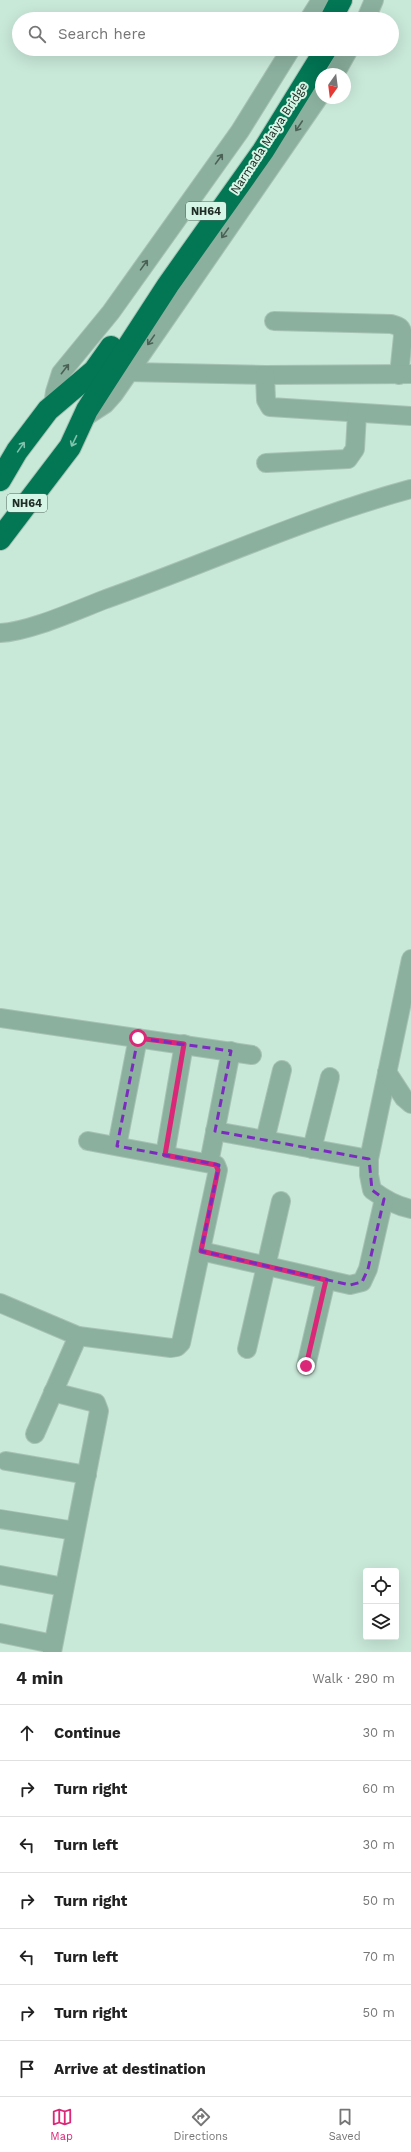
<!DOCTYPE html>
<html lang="en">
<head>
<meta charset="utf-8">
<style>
	:root { --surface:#fff; --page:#f2f2f2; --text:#222; --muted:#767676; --line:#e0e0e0; --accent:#db2777 }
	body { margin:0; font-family:"Work Sans",sans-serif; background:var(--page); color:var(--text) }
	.controls { position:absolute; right:12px; bottom:12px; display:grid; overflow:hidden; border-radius:4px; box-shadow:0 4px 16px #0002 }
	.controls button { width:36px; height:36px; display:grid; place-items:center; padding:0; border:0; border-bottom:1px solid var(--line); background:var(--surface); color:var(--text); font:20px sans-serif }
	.compass { position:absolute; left:315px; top:68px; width:36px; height:36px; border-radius:50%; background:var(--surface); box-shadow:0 4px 16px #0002; rotate:194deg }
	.stop { position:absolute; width:12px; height:12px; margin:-9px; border:3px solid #db2777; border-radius:50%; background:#fff }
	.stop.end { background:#db2777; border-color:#fff; box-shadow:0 1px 4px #0008 }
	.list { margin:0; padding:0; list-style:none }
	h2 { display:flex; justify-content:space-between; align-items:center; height:52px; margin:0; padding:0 16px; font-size:17px }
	h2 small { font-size:13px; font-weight:400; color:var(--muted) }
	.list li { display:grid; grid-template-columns:26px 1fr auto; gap:12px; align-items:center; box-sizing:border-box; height:56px; padding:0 16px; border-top:1px solid var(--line) }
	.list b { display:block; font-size:15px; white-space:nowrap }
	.list em { font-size:13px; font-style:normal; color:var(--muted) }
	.icon { flex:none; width:22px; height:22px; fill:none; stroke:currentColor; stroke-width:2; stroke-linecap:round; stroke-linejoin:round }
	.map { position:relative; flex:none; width:411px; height:1652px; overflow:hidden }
	.search { position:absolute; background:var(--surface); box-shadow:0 4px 16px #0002; left:12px; right:12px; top:12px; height:44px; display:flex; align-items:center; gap:10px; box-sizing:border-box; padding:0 14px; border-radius:22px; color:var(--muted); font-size:15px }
	.sheet { height:444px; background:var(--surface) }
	nav { display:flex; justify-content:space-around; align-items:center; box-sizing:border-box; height:56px; border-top:1px solid var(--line); background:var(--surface); font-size:11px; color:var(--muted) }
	nav a { display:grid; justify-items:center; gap:2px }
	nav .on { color:var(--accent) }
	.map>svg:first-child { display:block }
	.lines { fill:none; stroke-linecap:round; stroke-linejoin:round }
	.minor-casing { stroke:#a6c2b4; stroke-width:20 }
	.highway-casing { stroke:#a6c2b4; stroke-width:24 }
	.minor { stroke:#8bb09e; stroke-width:18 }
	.highway { stroke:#037654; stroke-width:22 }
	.oneway { stroke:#4b6156 }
	.oneway2 { stroke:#81c3ac }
	.route { stroke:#db2777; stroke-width:5 }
	.marked { fill:none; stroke:#7b2cbf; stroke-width:3; stroke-dasharray:8 5; stroke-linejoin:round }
	.labels { text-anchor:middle; stroke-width:4; stroke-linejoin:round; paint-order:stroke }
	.shield { fill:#d5f6e6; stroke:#566960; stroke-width:1 }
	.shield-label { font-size:11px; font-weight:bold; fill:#202c26 }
	.street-label { font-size:12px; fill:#202c26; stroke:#d5f6e6 }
</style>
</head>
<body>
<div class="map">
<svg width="411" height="1652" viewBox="0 0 411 1652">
	<rect width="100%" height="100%" fill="#c8e8d8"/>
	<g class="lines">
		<!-- minor casing -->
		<g class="minor-casing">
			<g id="minor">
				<path d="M309 19 321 0"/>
				<path d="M366 19 374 0"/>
				<path d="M335 74 349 49"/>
				<path d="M274 321 391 324C399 326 402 327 403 336L399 375"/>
				<path d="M129 372 265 375 411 374"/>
				<path d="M265 375 266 400 270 407 411 416"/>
				<path d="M53 405 55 392 61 373 111 312 240 131 291 49"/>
				<path d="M85 417 105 404 114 394 321 94"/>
				<path d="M266 463 348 459 355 449 357 413"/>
				<path d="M0 633C29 632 77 610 106 599 208 563 307 517 411 489"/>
				<path d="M411 959 369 1159V1175L372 1190C384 1199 396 1206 411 1209"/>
				<path d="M0 1018 252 1055"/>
				<path d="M387 1072 404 1098 411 1104"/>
				<path d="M215 1131 369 1159"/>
				<path d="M265 1140 282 1070"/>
				<path d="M117 1146 138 1038"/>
				<path d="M312 1149 330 1077"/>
				<path d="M165 1155 184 1044"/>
				<path d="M209 1163 231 1051"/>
				<path d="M201 1251 350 1285 362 1282 368 1269 384 1199"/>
				<path d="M0 1303 78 1336 171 1348 177 1347 181 1343 218 1170 216 1165 88 1141"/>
				<path d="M247 1349 281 1201"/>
				<path d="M306 1366 326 1280"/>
				<path d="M35 1434 78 1336"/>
				<path d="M6 1461 87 1475"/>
				<path d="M0 1519 75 1531"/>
				<path d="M0 1575 64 1587"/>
				<path d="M0 1633 53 1644"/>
				<path d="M52 1652 99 1411 96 1403 53 1392"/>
			</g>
		</g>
		<!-- highway casing -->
		<g class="highway-casing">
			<g id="highway">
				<path d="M331 19 341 0"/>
				<path d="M0 480 17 451 48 410 94 371 111 347"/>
				<path d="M0 539 70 447 87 410 105 382 168 285 263 151 326 49"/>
			</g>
		</g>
		<!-- minor -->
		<use href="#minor" class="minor"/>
		<!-- highway -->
		<use href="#highway" class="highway"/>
	</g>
	<!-- one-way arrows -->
	<defs><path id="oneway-shaft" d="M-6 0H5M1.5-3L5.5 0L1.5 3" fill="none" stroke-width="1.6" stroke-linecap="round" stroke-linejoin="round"/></defs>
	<g class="oneway">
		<use href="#oneway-shaft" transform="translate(299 126) rotate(124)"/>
		<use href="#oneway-shaft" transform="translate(219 159) rotate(-54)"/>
		<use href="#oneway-shaft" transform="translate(225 233) rotate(125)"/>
		<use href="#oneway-shaft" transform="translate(144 265) rotate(-54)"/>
		<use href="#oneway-shaft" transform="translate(151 340) rotate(125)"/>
		<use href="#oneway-shaft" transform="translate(65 369) rotate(-52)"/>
	</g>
	<g class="oneway2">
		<use href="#oneway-shaft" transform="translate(74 441) rotate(116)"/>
		<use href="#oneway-shaft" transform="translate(21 447) rotate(-55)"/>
	</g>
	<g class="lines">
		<!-- route -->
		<path class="route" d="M138 1038 184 1044 165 1155 216 1165 218 1170 201 1251 326 1280 306 1366"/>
	</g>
	<!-- marked area -->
	<path class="marked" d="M138 1038 231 1051 215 1131 369 1159 372 1190 384 1199 368 1269 362 1282 350 1285 201 1251 219 1165 117 1146Z"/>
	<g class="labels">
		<!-- shield labels -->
		<g class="shield">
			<rect x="186" y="202" width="40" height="18" rx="3"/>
			<rect x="7" y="494" width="40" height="18" rx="3"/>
		</g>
		<g class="shield-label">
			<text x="206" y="215">NH64</text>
			<text x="27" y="507">NH64</text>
		</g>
		<!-- street labels -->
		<g class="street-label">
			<text transform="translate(269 138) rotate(-57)" y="4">Narmada Maiya Bridge</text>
		</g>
	</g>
</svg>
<div class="controls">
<button><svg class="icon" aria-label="locate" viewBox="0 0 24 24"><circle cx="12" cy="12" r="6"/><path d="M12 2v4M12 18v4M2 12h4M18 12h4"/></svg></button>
<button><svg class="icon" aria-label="layers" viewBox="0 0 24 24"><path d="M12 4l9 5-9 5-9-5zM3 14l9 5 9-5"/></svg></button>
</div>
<svg class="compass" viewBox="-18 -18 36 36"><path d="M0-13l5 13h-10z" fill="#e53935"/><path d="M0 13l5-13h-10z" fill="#767676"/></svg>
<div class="stop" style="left:138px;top:1038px"></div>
<div class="stop end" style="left:306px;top:1366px"></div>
<div class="search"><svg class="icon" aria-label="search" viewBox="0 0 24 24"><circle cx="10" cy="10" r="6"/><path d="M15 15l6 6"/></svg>Search here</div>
</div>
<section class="sheet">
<h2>4 min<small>Walk · 290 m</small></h2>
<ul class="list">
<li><svg class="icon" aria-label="ahead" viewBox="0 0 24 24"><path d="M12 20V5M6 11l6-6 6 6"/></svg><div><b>Continue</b></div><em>30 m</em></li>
<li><svg class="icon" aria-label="right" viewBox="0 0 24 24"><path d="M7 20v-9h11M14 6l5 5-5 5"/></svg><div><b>Turn right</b></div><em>60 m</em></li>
<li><svg class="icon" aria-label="left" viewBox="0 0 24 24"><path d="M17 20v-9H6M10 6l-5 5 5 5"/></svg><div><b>Turn left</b></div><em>30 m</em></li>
<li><svg class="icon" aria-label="right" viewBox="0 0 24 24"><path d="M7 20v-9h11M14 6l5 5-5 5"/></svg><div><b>Turn right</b></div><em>50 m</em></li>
<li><svg class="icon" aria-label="left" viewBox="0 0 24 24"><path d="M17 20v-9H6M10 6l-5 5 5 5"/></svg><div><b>Turn left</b></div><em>70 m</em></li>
<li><svg class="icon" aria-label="right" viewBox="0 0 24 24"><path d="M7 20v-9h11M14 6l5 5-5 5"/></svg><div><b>Turn right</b></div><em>50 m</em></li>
<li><svg class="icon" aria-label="arrive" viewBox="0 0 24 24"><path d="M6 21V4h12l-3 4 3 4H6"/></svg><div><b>Arrive at destination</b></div></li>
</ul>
</section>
<nav>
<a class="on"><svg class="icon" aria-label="map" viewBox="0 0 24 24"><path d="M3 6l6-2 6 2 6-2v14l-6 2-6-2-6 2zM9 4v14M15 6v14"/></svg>Map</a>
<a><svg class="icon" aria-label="directions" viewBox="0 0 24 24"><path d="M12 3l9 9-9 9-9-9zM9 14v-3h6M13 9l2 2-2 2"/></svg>Directions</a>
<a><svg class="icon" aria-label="saved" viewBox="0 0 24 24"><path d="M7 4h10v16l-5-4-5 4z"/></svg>Saved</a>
</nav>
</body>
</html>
